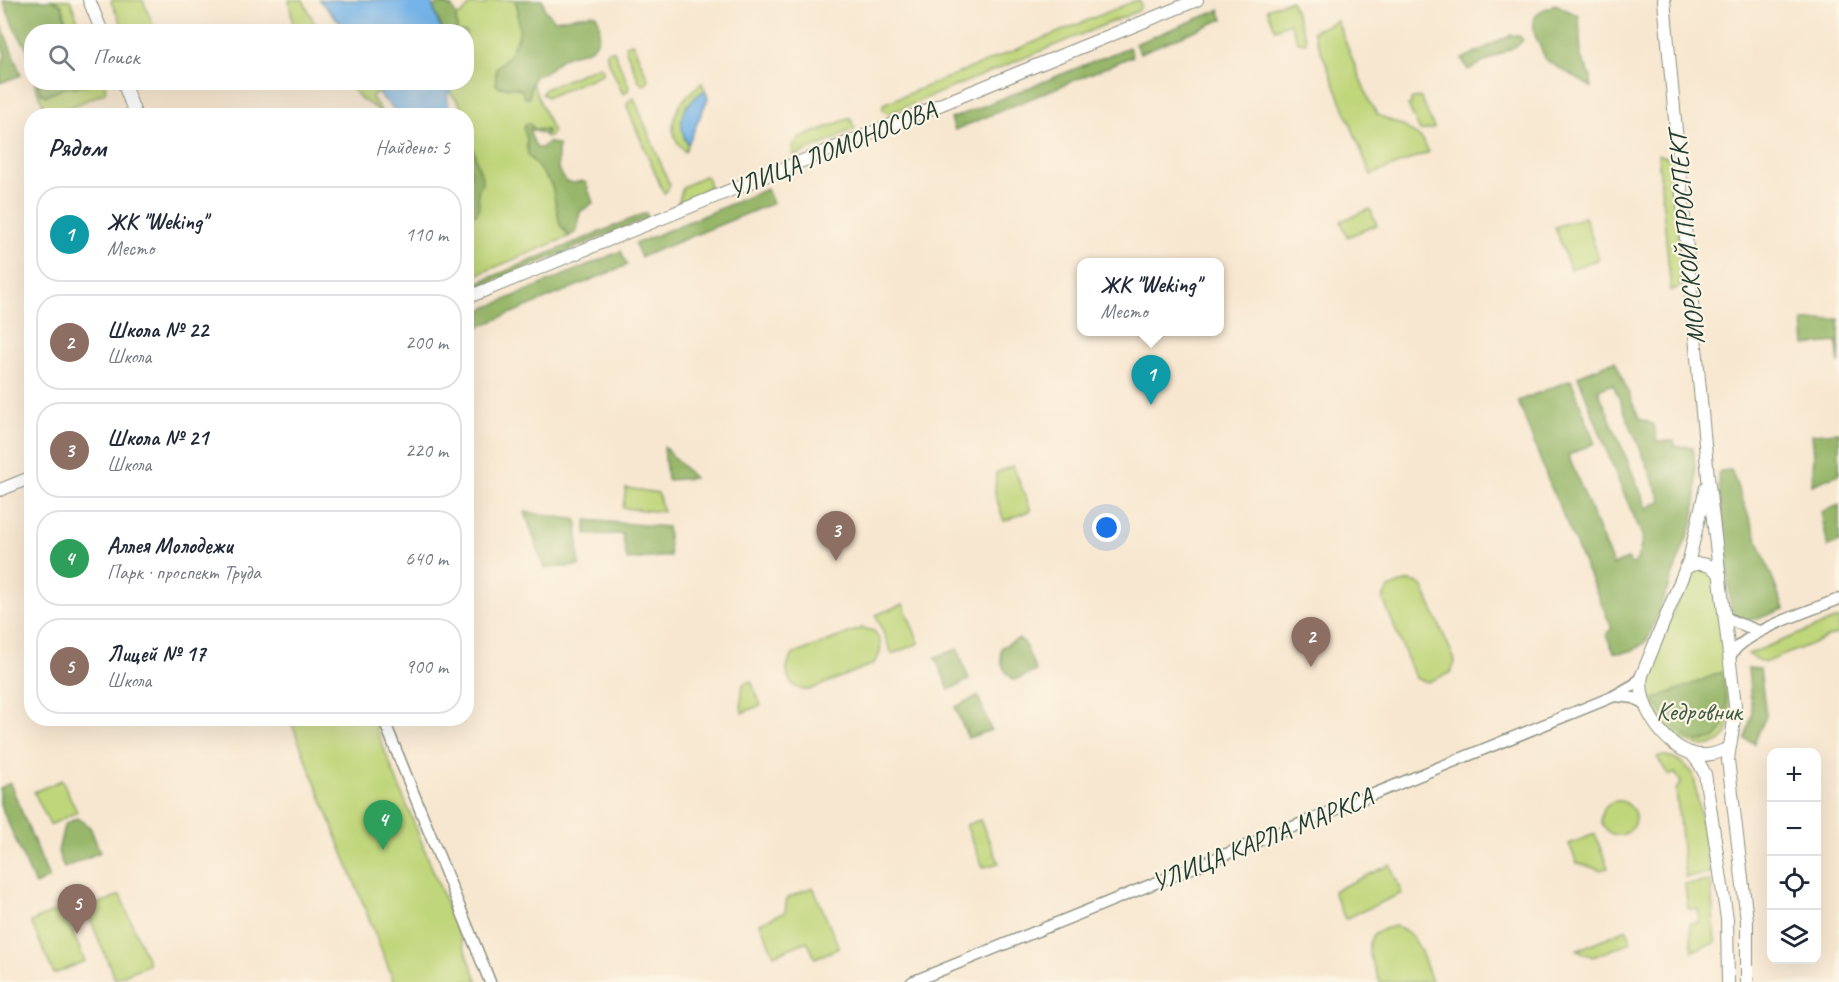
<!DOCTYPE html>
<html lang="ru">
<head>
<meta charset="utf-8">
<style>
	:root { --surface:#fff; --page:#f6f6f7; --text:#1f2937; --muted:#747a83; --line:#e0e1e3; --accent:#1a73e8 }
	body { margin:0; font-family:Caveat,sans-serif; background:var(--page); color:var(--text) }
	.controls { position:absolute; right:18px; bottom:18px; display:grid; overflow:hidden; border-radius:12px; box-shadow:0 6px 24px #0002 }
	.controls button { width:54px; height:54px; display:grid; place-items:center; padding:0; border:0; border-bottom:2px solid var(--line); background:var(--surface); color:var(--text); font:30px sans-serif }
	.you { position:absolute; left:1107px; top:528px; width:21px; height:21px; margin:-15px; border:4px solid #fff; border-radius:50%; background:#1a73e8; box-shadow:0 0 0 9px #1a73e833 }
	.badge { display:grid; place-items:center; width:39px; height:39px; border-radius:50%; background:var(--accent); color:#fff; font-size:20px; font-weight:700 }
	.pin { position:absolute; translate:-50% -50px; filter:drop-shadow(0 2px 3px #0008) }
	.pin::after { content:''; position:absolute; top:32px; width:21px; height:18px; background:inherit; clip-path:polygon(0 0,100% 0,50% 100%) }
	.popup { position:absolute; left:1077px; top:258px; width:147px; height:78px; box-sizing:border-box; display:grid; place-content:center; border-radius:12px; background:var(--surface); filter:drop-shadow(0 2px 4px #0005); font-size:20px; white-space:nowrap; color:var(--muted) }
	.popup b { font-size:22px; color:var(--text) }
	.popup::after { content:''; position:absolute; left:50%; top:100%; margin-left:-12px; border:12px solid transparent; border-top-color:var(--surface) }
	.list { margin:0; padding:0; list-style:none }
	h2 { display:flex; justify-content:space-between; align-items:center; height:78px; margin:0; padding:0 24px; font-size:26px }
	h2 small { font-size:20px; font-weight:400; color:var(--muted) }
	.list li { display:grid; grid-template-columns:39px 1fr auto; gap:18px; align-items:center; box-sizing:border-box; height:96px; margin:0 12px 12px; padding:0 12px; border:2px solid var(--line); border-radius:24px }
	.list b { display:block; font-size:22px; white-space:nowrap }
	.list p { margin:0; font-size:20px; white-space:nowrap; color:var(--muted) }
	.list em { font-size:20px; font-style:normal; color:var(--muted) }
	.icon { flex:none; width:33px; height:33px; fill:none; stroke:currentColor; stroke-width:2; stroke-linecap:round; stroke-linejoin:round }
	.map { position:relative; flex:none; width:1839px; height:982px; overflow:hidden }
	.search { position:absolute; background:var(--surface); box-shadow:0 6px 24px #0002; left:24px; top:24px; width:450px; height:66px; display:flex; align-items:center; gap:15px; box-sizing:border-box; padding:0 21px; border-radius:24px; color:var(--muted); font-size:22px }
	.panel { position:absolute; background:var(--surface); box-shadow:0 6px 24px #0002; left:24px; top:108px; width:450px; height:618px; border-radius:24px }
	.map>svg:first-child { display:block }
	.green { fill:#c0d67a; stroke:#708a57; stroke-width:1.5 }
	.forest { fill:#98b76a; stroke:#5c7a4f; stroke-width:1.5; fill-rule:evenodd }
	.water { fill:#75b3e8; stroke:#4a788e; stroke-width:1.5 }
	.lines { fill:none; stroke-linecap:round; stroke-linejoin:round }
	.tertiary-casing { stroke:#8c9282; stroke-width:13 }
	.secondary-casing { stroke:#8c9282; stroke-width:14 }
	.primary-casing { stroke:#8c9282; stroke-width:14 }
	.tertiary { stroke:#fff; stroke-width:10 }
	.secondary { stroke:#fff; stroke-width:12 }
	.primary { stroke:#fff; stroke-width:12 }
	.labels { text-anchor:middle; stroke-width:4.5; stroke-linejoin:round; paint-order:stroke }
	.street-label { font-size:26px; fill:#1f3d34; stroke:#fcf5e5 }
	.park-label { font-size:26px; fill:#3f5c42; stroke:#fcf5e5 }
</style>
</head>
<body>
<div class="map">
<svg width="1839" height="982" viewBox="0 0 1839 982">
	<rect width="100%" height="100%" fill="#fcf5e5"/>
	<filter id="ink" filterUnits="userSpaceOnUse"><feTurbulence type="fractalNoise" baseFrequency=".0167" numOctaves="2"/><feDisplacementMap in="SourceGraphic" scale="12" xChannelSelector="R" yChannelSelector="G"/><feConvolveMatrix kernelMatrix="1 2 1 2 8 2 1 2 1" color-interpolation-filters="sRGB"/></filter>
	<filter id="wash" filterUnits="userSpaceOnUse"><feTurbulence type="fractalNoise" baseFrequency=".008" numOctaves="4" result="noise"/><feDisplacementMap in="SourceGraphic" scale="24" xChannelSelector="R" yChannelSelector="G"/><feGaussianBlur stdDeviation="1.35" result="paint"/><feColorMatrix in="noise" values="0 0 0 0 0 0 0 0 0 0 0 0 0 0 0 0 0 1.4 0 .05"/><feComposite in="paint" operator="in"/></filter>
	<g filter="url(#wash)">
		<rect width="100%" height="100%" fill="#f8e7d0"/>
		<!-- green -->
		<g class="green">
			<path d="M52 0H70L82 31H72L66 23 64 10Z"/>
			<path d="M113 0H143L154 28 146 31H125L111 2Z"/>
			<path d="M289 0H303L318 31H297L293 24Z"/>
			<path d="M489 0H515L518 9 519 35 508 57 496 68V85L500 87H513L530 94 531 83H532L553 132 551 136 546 137 545 135 547 133 545 129 535 130 530 124C518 166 540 158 552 187 557 199 559 215 562 228L567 233 568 237 467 279V204V209L478 197V188L482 183 474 152 467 136 466 116 465 115 458 101 447 90 451 93 452 83 466 82V32L457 31 456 16 462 14 471 4 484 5Z"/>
			<path d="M1137 0H1139C1142 5 1142 8 1138 11L888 114 883 110V104Z"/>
			<path d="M1291 0 1306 39V43L1298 42 1290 23 1275 29 1267 9Z"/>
			<path d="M1337 21 1370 103 1378 115 1403 126 1422 139 1429 152 1371 175 1313 31Z"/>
			<path d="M631 43 633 44 648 79 647 83 644 85 640 83 626 50V45Z"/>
			<path d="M612 50 614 51 629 86 628 91 623 94 607 58V52Z"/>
			<path d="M599 66 603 69 602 74 548 97 542 94 545 89Z"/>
			<path d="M34 83H36L41 93 46 96 64 88 85 86 91 83H104L106 89 104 93 54 114 47 113Z"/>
			<path d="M347 83H380L382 93 373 94 372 98 384 115H381L376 108 362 100Z"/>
			<path d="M702 83 705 90 686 106 684 138 688 144 685 152C660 127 679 99 702 83Z"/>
			<path d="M1419 97 1421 98 1434 128 1420 131 1408 105 1411 104V100Z"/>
			<path d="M634 98 670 186 664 194 627 107 628 102Z"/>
			<path d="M850 118 855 129 840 135V137L794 156C791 150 793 144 798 139Z"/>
			<path d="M1658 154 1672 159 1682 285 1671 291Z"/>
			<path d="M704 176 707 177 710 186 698 195 678 204 683 187Z"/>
			<path d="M1370 209 1377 225 1347 237 1341 221Z"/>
			<path d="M1585 217 1599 259 1570 269 1555 227Z"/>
			<path d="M1013 466 1031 510 1004 521 995 494 996 473Z"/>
			<path d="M626 488 658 493 663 512 623 508Z"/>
			<path d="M1696 567 1715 574 1731 712C1730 719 1729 729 1726 735 1722 741 1717 744 1710 745 1683 751 1651 716 1647 691 1647 686 1647 681 1647 676L1691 569Z"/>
			<path d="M1411 581 1418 583 1422 586 1454 658 1455 663 1450 673 1428 682 1417 679 1414 675 1383 599C1386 586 1399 583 1411 581Z"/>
			<path d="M903 604 919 643 892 654 876 615Z"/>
			<path d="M1839 618V633L1764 663 1748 654Z"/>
			<path d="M862 628 874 631C883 642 883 653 873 664L809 690C788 691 780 668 794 654Z"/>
			<path d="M751 681 761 705 742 713 741 701 743 684Z"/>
			<path d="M290 719H372L478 982H394Z"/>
			<path d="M1666 756C1679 758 1687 765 1694 777L1710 874 1685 877 1676 790 1681 782 1675 773 1669 776 1657 757Z"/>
			<path d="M62 780 77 812 50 825 34 792Z"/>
			<circle cx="1618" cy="818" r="17"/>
			<path d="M980 820 999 863 983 867 966 825Z"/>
			<path d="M1595 834 1608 868 1600 870 1577 863 1569 844Z"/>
			<path d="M1390 865 1402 893 1345 919 1333 891Z"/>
			<path d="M1711 881 1715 943 1692 951 1690 923 1699 922 1698 909H1688L1685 884Z"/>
			<path d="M813 887 839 948 815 958 807 941 774 955 760 923 785 912 787 898Z"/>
			<path d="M120 895 149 964 115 979 86 909Z"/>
			<path d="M62 908 85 961 54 974 31 922Z"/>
			<path d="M1396 926C1419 933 1424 962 1432 982H1380C1369 955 1356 933 1396 926Z"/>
			<path d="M1627 929 1631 942 1593 957 1577 950Z"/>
		</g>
		<!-- forest -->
		<g class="forest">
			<path d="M3 0H52L62 5 66 23 72 31 32 32 31 71 28 50 14 28Z"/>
			<path d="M515 0H543L545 10 555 20 592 14 596 15C600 22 600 26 599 33 597 55 578 50 563 58 552 64 549 74 535 75L532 83H531L529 98 524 97 521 89C513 86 504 89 496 85V68L508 57 519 35 518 9Z"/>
			<path d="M441 3 452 7 456 16 457 31H443L433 7Z"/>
			<path d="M1555 4 1579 16 1581 57 1591 77V87L1546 60 1535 35 1533 20 1539 12Z"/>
			<path d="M1219 10 1223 19 1140 53 1135 44Z"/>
			<path d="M0 21 21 75 0 83V72L5 55 0 38Z"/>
			<path d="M1511 35 1519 36 1523 40 1518 45 1468 70 1462 59Z"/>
			<path d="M1129 47 1133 56 955 130 951 119Z"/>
			<path d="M37 84 36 83H91L85 86 64 88 46 96 41 93Z"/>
			<path d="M525 124H530L535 130 545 129 547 131 545 135 530 129C529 135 534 143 537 148H542L548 142 558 145C559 161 553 169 567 182L574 183 582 181 586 183 593 203 580 212 577 231 568 237 567 233 560 225 552 185 528 155 527 139 524 130Z"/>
			<path d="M466 136 472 146 483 181 478 191 479 209 476 214 473 215C462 207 467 187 467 174L469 176 471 175 467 161Z"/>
			<path d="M767 189 773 203 641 257 635 244Z"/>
			<path d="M646 213 648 218 467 292V287Z"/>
			<path d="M621 251 627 265 469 331 467 324V316Z"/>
			<path d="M1839 319V364L1837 342 1805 345 1803 321Z"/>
			<path d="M1615 361 1639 418 1654 425 1657 441H1674L1675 446 1693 447C1696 474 1699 499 1692 525L1649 637C1641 648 1627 655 1614 652L1606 635 1611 630V626L1550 485 1518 401 1571 380 1595 443 1568 455 1613 565 1628 559 1631 564H1634L1639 555 1643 537 1618 480 1578 376ZM1613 384 1662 501 1650 506 1648 510 1598 390Z"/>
			<path d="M1839 432V474L1812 485 1814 456 1812 434Z"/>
			<path d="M664 447 694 478 667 480Z"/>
			<path d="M1731 470 1784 609 1757 619 1741 620 1733 613 1731 609 1718 474 1720 471Z"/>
			<path d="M1839 505V542L1828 547 1821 512Z"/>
			<path d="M525 512 577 520 579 566 544 568Z"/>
			<path d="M586 520 667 527 670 556 627 560 622 534 586 535Z"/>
			<path d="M1018 639 1024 642 1036 671 1015 680C1003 673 998 659 1002 647Z"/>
			<path d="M958 649 969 680 949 690 935 657Z"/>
			<path d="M1748 668 1760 669 1766 716 1754 743 1745 739 1752 714Z"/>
			<path d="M1722 672C1723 687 1730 708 1725 723 1723 731 1718 738 1710 740 1704 741 1698 742 1692 740 1679 735 1659 712 1654 699Z"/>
			<path d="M978 696 991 730 968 738 955 707Z"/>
			<path d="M10 783 49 878 35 885 0 804V788Z"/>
			<path d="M77 818 90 827 100 852 64 868 58 852 64 825Z"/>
		</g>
		<!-- water -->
		<g class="water">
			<path d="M319 0H431L438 23 443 31 354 32 351 29H346Z"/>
			<path d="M380 83H452L451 93 447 91 448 105 452 115C440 116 407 117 399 114 395 112 393 107 389 104 383 99 380 96 378 88L381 92Z"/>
			<path d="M705 90 708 98 688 144C674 121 684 104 705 90Z"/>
		</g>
	</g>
	<g filter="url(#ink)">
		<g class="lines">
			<!-- tertiary casing -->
			<g class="tertiary-casing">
				<g id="tertiary">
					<path d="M1726 617 1735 622 1759 631"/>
					<path d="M1730 657C1741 632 1812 610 1839 599"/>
					<path d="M1615 696 1634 698 1645 704"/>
					<path d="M383 718 490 982"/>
					<path d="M912 982 1612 697 1635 684 1642 675"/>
				</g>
			</g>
			<!-- secondary casing -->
			<g class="secondary-casing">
				<g id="secondary">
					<path d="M89 0 102 32"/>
					<path d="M123 82 136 116"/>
					<path d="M466 298 1197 0"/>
					<path d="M0 490 32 477"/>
				</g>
			</g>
			<!-- primary casing -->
			<g class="primary-casing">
				<g id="primary">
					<path d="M1664 0 1708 477 1735 705C1735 724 1730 742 1728 760L1747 920V982"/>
					<path d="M1706 487 1689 560 1642 675C1636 704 1664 747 1694 754 1707 757 1718 753 1729 748"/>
					<path d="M1686 568C1698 560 1712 564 1720 575"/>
					<path d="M1691 753 1699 763 1705 774 1727 919 1728 982"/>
				</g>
			</g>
			<!-- tertiary -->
			<use href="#tertiary" class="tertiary"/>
			<!-- secondary -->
			<use href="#secondary" class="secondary"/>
			<!-- primary -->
			<use href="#primary" class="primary"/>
		</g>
	</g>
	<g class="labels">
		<!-- street labels -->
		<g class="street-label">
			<text transform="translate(832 149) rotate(-22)" y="9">УЛИЦА ЛОМОНОСОВА</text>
			<text transform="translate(1686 238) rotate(-95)" y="9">МОРСКОЙ ПРОСПЕКТ</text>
			<text transform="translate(1262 839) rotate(-22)" y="9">УЛИЦА КАРЛА МАРКСА</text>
		</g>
		<!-- park labels -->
		<g class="park-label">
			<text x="1699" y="720">Кедровник</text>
		</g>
	</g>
</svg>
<div class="controls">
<button>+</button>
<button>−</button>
<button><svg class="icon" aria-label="locate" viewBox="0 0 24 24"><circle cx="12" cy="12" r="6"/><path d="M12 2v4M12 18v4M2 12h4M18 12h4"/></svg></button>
<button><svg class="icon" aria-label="layers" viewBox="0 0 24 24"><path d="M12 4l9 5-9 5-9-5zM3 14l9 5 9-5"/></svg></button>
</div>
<div class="you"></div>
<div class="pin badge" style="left:1151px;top:405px;background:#0f9aa8">1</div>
<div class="popup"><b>ЖК &quot;Weking&quot;</b>Место</div>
<div class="pin badge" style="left:1311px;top:667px;background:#8d6e63">2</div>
<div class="pin badge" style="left:836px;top:561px;background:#8d6e63">3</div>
<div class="pin badge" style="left:383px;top:850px;background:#2e9e5b">4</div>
<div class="pin badge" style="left:77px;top:934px;background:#8d6e63">5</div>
<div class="search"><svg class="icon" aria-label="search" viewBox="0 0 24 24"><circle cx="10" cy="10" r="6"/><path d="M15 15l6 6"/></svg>Поиск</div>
<section class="panel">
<h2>Рядом<small>Найдено: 5</small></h2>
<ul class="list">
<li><span class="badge" style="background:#0f9aa8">1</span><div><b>ЖК &quot;Weking&quot;</b><p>Место</p></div><em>110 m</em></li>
<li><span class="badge" style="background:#8d6e63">2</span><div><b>Школа № 22</b><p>Школа</p></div><em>200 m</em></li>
<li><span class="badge" style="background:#8d6e63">3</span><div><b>Школа № 21</b><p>Школа</p></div><em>220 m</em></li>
<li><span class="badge" style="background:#2e9e5b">4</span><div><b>Аллея Молодежи</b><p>Парк · проспект Труда</p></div><em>640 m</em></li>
<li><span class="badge" style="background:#8d6e63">5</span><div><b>Лицей № 17</b><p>Школа</p></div><em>900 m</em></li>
</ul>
</section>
</div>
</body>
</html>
